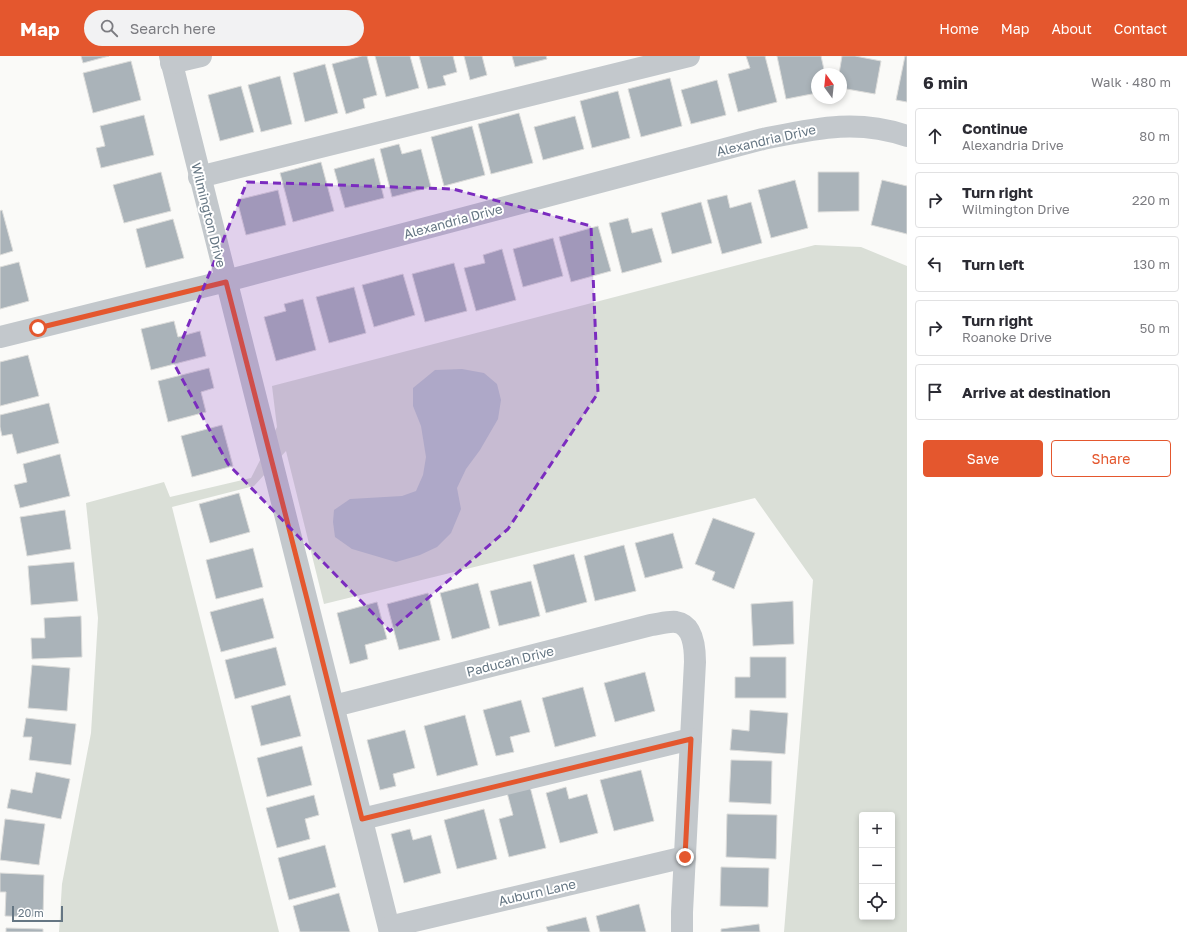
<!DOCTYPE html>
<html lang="en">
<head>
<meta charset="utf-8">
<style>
	:root { --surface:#fff; --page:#f2f2f3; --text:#2b2b33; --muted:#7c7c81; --line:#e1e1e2; --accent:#e4572e }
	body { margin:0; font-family:"Golos Text",sans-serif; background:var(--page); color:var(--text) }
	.controls { position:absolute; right:12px; bottom:12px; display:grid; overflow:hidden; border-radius:4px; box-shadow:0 2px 6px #0003 }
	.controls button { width:36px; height:36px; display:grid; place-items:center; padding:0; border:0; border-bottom:1px solid var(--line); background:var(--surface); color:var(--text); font:20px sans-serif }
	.compass { position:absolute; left:811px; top:12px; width:36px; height:36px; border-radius:50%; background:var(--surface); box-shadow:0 2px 6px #0003; rotate:345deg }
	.scale { position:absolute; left:12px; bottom:10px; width:51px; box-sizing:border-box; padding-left:4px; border:2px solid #657683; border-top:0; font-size:11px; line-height:14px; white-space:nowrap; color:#657683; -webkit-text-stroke:3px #fff; paint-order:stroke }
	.stop { position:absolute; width:12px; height:12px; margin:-9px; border:3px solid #e4572e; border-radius:50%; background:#fff }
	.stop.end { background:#e4572e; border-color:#fff; box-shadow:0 1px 4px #0008 }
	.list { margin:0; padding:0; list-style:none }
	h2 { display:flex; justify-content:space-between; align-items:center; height:52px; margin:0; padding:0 16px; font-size:17px }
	h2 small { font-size:13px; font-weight:400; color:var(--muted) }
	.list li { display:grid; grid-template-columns:26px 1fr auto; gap:12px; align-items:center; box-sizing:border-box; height:56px; margin:0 8px 8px; padding:0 8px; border:1px solid var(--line); border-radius:4px }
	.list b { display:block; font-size:15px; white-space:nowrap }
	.list p { margin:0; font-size:13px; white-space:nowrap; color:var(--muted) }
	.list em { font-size:13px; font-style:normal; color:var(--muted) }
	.actions { display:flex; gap:8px; padding:12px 16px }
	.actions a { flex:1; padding:9px 0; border:1px solid var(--accent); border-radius:4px; text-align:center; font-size:14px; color:var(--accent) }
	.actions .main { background:var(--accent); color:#fff }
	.icon { flex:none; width:22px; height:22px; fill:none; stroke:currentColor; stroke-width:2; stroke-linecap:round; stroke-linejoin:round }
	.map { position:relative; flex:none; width:907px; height:876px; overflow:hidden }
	header { display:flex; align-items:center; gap:24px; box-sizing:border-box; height:56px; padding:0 20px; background:var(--accent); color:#fff }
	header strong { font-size:19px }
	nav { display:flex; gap:22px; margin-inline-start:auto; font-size:14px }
	.search { width:280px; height:36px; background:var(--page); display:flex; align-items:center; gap:10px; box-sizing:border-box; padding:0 14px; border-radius:22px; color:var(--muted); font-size:15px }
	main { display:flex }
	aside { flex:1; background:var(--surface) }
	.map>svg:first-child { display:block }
	.green { fill:#dadfd7; fill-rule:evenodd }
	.water { fill:#bbc7cb }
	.building { fill:#aab3b9; stroke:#dcdcda }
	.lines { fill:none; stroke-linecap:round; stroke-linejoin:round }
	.minor { stroke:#c3c8cc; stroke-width:22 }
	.route { stroke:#e4572e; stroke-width:5 }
	.marked { fill:#7b2cbf; fill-opacity:0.2; stroke:#7b2cbf; stroke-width:3; stroke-dasharray:8 5; stroke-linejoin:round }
	.labels { text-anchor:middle; stroke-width:4; stroke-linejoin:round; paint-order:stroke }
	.street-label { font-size:13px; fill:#657683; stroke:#fff }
</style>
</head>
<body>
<header>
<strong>Map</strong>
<div class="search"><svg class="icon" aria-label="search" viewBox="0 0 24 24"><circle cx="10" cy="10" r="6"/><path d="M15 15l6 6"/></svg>Search here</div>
<nav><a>Home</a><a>Map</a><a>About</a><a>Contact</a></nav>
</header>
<main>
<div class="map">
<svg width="907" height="876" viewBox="0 0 907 876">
	<rect width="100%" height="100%" fill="#fafaf8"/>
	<!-- green -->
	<path class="green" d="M815 189 861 191 907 210V876H784L813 524 755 442 324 548 286 395 254 430 172 451 279 876H59L62 828 91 677 98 562 86 447 164 426 170 441 251 422 277 371 272 330ZM862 759H892V861H862Z"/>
	<!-- water -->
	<path class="water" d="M462 313 484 317 497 328 501 344 498 363 480 394 466 413 457 432 461 453 451 477 437 491 420 499 396 506 352 493 335 481 333 466 334 454 350 443 402 440 416 435 423 419 426 401 421 370 413 350V332L435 314Z"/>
	<!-- building -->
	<g class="building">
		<path d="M81 0H109L83 7Z"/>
		<path d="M362 0H367L377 39 363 43 365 52 346 58 332 8Z"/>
		<path d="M375 0H410L419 32 386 41Z"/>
		<path d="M419 0H453L457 16 443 20 446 29 428 33Z"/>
		<path d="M464 0H482L487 19 470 24Z"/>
		<path d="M512 0H546L547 3 515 11Z"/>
		<path d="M746 0H765L777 46 738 56 728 18 750 12Z"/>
		<path d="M777 0H821L825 18H817V37L786 43Z"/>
		<path d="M842 0H855L881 5 875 38 841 32V18H839Z"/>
		<path d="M905 0H907V46L896 44Z"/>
		<path d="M131 5 141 44 93 57 83 17Z"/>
		<path d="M325 8 338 57 305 66 293 17Z"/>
		<path d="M280 20 292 68 261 76 248 29Z"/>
		<path d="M670 22 682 70 641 81 628 33Z"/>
		<path d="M717 24 726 59 691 68 681 34Z"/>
		<path d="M241 30 254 76 220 85 208 39Z"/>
		<path d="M618 35 630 82 592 92 580 45Z"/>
		<path d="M519 57 533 107 491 118 478 68Z"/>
		<path d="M144 59 154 99 101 112 96 92 105 90 100 70Z"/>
		<path d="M575 60 584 93 543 104 534 71Z"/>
		<path d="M472 70 485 119 444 130 431 81Z"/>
		<path d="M399 88 402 98 421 93 431 131 392 141 380 93Z"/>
		<path d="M374 102 384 142 345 152 334 113Z"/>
		<path d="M321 106 334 155 293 166 280 117Z"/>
		<path d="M161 116 171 155 124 167 113 129Z"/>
		<path d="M818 116H859V155L818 156Z"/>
		<path d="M795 124 808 172 771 182 758 134Z"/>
		<path d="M882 124 907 130V178L871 169Z"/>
		<path d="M278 134 286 169 246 179 237 144Z"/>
		<path d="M727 139 730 152 751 146 762 187 722 198 707 144Z"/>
		<path d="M701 146 712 187 672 198 661 157Z"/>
		<path d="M2 154 13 195 0 199V155Z"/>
		<path d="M628 162 632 177 652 172 662 206 622 217 609 167Z"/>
		<path d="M173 163 184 202 146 212 136 173Z"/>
		<path d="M598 170 611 215 571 226 559 181Z"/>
		<path d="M553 182 563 220 523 231 513 193Z"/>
		<path d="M502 193 516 244 476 255 464 212 485 207 483 199Z"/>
		<path d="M19 206 29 245 0 253V211Z"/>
		<path d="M454 207 467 255 425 266 412 218Z"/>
		<path d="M403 218 415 259 374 271 362 229Z"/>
		<path d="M354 231 366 277 329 287 316 241Z"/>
		<path d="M303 243 316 294 276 305 264 261 286 255 284 248Z"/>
		<path d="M174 265 178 281 200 275 206 300 151 314 141 273Z"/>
		<path d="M28 299 39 340 0 350V306Z"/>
		<path d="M209 312 214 332 201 336 206 356 168 366 158 325Z"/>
		<path d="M49 347 59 387 17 398 12 378 2 380 0 371V359Z"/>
		<path d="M222 369 233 410 192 421 181 380Z"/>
		<path d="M60 398 70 440 20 452 14 429 27 426 23 408Z"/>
		<path d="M239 437 250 476 210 487 199 448Z"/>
		<path d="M65 454 71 493 27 500 20 461Z"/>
		<path d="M713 462 755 477 734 533 712 524 715 516 695 508Z"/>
		<path d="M673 477 683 512 645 522 635 487Z"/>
		<path d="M624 489 636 535 595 545 584 500Z"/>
		<path d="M253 492 263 531 216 543 206 504Z"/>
		<path d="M574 498 587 546 546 557 533 509Z"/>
		<path d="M74 506 78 545 31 549 28 510Z"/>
		<path d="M531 525 540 560 499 570 490 535Z"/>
		<path d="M478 527 490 572 452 583 440 537Z"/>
		<path d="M428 537 440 584 399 594 387 548Z"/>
		<path d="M263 542 274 582 221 596 210 556Z"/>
		<path d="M793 545 794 588 753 590 751 548Z"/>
		<path d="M377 546 387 583 365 589 368 603 350 608 337 557Z"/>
		<path d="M81 560 82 601 32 603 31 582H45L44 562Z"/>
		<path d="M276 591 286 629 235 643 225 604Z"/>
		<path d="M750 601H786V642H735V621H750Z"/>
		<path d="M32 609 70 612 67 655 28 652Z"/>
		<path d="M645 616 655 655 615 666 604 627Z"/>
		<path d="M583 631 596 680 555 691 542 642Z"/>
		<path d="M290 639 301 680 261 690 251 650Z"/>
		<path d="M521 644 530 676 510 681 514 696 496 700 483 654Z"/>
		<path d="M750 654 788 657 785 698 730 694 732 673 749 675Z"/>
		<path d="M465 659 478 709 437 720 424 670Z"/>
		<path d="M26 662 76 668 71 709 29 704 32 681H23Z"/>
		<path d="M405 674 415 712 393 718 396 730 380 734 367 684Z"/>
		<path d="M302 690 312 729 267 741 257 702Z"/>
		<path d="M731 704 772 705 771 748 729 746Z"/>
		<path d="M641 714 654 765 614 775 600 724Z"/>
		<path d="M36 716 70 723 61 763 7 752 11 733 32 737Z"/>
		<path d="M529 727 546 792 509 801 499 763 513 759 506 733Z"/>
		<path d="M566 731 569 743 587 738 598 777 560 787 546 737Z"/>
		<path d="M314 739 319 759 305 763 310 783 277 792 266 752Z"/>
		<path d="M484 753 497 803 457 813 444 764Z"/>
		<path d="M727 758 777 759 776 803 726 801Z"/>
		<path d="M5 763 45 768 39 809 0 804Z"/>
		<path d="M410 773 413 784 431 779 441 817 404 827 391 778Z"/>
		<path d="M325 789 336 831 289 844 278 802Z"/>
		<path d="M721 811 769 812 768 851 720 850Z"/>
		<path d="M0 817 44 819 43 861 5 860 6 836H0Z"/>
		<path d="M339 837 350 876H300L293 850Z"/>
		<path d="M639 848 646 876H600L596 860Z"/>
		<path d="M586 861 590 876H548L546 871Z"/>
		<path d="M759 868 760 876H721V873Z"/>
		<path d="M6 872 43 873V876H6Z"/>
	</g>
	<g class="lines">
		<!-- minor -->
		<g class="minor">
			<path d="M170 0 390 876"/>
			<path d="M171 7 201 0"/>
			<path d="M199 121 689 0"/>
			<path d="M0 281 226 225 763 83C813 73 856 62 907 80"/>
			<path d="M334 650 651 569C659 568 669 565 676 566 694 569 695 593 695 606L682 856V876"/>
			<path d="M362 763 691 683"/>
			<path d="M389 871 685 801"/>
		</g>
	</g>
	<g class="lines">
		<!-- route -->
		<path class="route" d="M38 272 226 226 307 543 362 763 691 683 685 801"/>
	</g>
	<!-- marked area -->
	<path class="marked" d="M247 126 453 133 591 170 598 337 508 473 390 575 228 408 173 306Z"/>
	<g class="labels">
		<!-- street labels -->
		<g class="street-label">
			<text transform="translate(766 84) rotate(-13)" y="5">Alexandria Drive</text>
			<text transform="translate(209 159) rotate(76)" y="5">Wilmington Drive</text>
			<text transform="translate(453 165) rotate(-15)" y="5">Alexandria Drive</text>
			<text transform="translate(510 605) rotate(-14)" y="5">Paducah Drive</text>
			<text transform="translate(537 836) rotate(-13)" y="5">Auburn Lane</text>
		</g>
	</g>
</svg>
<div class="controls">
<button>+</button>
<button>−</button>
<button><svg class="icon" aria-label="locate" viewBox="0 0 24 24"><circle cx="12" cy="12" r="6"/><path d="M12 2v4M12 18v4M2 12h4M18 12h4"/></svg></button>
</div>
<svg class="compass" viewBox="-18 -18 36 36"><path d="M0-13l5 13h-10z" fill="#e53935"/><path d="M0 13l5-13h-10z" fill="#7c7c81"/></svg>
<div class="scale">20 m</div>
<div class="stop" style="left:38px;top:272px"></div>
<div class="stop end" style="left:685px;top:801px"></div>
</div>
<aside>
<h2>6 min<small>Walk · 480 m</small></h2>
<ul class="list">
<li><svg class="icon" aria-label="ahead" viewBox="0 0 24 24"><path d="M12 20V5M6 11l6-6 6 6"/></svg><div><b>Continue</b><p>Alexandria Drive</p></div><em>80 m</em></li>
<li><svg class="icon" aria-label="right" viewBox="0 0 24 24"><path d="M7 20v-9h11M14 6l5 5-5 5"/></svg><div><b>Turn right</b><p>Wilmington Drive</p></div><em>220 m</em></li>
<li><svg class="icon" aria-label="left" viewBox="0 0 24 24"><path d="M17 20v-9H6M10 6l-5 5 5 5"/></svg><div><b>Turn left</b></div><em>130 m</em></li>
<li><svg class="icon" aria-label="right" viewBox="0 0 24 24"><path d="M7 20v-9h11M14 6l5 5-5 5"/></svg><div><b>Turn right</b><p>Roanoke Drive</p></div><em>50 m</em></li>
<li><svg class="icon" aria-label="arrive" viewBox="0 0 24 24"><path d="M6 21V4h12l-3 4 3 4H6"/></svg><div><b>Arrive at destination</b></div></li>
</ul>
<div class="actions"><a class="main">Save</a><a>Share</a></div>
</aside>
</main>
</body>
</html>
